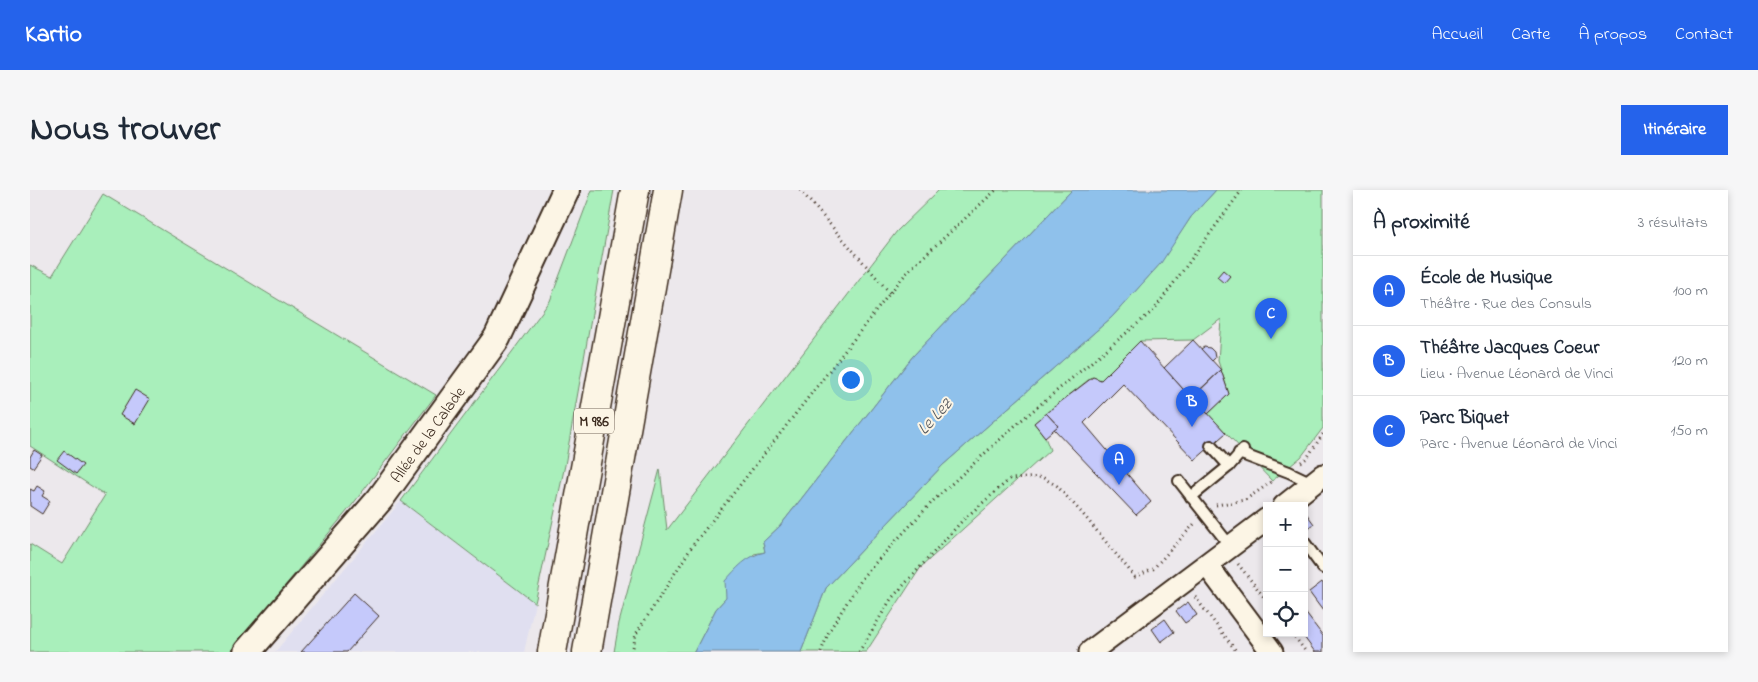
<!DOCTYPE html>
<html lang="fr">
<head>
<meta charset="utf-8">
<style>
	:root { --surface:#fff; --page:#f6f6f7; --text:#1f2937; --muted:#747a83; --line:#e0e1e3; --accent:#2563eb }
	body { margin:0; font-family:"Indie Flower",sans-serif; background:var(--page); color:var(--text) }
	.controls { position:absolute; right:15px; bottom:15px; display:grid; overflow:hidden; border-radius:0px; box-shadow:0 2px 8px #0003 }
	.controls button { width:45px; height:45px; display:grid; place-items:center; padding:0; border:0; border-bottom:1px solid var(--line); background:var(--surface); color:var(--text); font:25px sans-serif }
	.you { position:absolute; left:820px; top:189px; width:18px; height:18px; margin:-12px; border:4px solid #fff; border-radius:50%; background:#1a73e8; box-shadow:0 0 0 8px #1a73e833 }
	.badge { display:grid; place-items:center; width:32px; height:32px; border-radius:50%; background:var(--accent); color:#fff; font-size:16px; font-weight:700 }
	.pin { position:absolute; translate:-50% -41px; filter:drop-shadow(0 1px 2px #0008) }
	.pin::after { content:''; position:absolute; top:26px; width:18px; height:15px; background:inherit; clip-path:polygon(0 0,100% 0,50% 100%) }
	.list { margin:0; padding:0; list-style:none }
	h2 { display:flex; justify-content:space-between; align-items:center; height:65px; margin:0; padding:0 20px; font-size:21px }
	h2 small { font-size:16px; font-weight:400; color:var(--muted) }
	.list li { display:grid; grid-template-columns:32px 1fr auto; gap:15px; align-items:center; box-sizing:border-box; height:70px; padding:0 20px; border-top:1px solid var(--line) }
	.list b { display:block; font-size:19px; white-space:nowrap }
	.list p { margin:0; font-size:16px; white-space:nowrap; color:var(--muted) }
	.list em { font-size:16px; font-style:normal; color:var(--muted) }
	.icon { flex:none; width:28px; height:28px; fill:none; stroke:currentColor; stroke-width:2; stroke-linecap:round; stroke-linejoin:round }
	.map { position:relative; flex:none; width:1293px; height:462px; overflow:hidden; border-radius:0px }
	header { display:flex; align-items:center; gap:30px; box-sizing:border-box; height:70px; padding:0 25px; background:var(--accent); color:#fff }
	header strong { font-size:24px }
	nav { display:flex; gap:28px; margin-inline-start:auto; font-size:18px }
	.intro { display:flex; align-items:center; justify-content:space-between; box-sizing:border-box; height:120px; padding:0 30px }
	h1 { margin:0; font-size:35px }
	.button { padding:12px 22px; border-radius:0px; background:var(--accent); color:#fff; font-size:18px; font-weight:700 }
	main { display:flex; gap:30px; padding:0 30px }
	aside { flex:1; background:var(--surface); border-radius:0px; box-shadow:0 2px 8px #0003 }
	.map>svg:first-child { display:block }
	.built { fill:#e0dff0 }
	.green { fill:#a9efbb; stroke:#728c6c }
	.water { fill:#8fc1eb; stroke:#6d8599 }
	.building { fill:#c5c9fb; stroke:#3b2a1e }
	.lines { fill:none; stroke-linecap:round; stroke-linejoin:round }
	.service-casing { stroke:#3b2a1e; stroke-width:14 }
	.minor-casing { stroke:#3b2a1e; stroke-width:25 }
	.tertiary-casing { stroke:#3b2a1e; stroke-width:30 }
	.primary-casing { stroke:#3b2a1e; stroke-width:31 }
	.path { stroke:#3b2a1e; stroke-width:3; stroke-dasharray:1 4; stroke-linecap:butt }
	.service { stroke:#fcf5e5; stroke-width:10 }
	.minor { stroke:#fcf5e5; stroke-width:21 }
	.tertiary { stroke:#fcf5e5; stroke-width:26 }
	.primary { stroke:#fcf5e5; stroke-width:28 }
	.labels { text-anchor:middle; stroke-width:4; stroke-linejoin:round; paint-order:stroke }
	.shield { fill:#fcf5e5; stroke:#75675a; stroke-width:1 }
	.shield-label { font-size:15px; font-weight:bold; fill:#3b2a1e }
	.street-label { font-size:16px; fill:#3b2a1e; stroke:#fcf5e5 }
	.water-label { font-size:18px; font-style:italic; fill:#54575c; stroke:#fcf5e5 }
</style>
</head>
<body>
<header>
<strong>Kartio</strong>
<nav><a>Accueil</a><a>Carte</a><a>À propos</a><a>Contact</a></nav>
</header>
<div class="intro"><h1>Nous trouver</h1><a class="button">Itinéraire</a></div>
<main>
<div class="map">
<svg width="1293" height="462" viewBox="0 0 1293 462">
	<rect width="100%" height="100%" fill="#ece8ec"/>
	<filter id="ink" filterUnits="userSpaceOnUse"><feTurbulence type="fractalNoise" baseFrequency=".02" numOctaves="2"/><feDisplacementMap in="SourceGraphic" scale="10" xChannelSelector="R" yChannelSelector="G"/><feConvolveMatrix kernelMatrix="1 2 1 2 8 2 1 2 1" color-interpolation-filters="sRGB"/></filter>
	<g filter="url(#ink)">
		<!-- built -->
		<path class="built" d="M371 311 505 413 494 462H245Z"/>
		<!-- green -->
		<g class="green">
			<path d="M562 0H584L535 275 505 413 371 311 520 111Z"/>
			<path d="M909 0H1042L883 166 750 336 733 352 735 362 724 364 696 408 686 419 664 462H584L589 433 630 279 637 340 867 41Z"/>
			<path d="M1186 0H1293V238L1271 267 1242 291 1178 224 1199 204 1188 171 1191 129 1163 150 1110 151 1071 190 1062 187 1004 233 1015 247 1020 260 891 377 836 462H771L796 398 913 275 1082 127 1128 76 1161 27Z"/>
			<path d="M73 4 406 205 323 314 200 462H0V354L32 374 75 305 0 256V75L22 86Z"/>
		</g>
		<!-- water -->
		<path class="water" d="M1042 0H1186L1161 27 1131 73 1082 127 913 275 796 398 771 462H664L686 419 696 408 695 391C707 378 716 366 735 362L733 352 750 336 883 166Z"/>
		<!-- building -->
		<g class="building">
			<path d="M1193 80 1200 86 1194 93 1187 87Z"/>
			<path d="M1163 150 1191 180 1161 208 1134 178Z"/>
			<path d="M1110 151 1161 208 1163 207 1196 243 1165 270 1093 194 1054 233 1121 312 1106 325 1024 239 1028 236 1016 223 1063 187 1071 190Z"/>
			<path d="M1174 157 1180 158 1184 162 1185 168 1182 171 1171 159Z"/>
			<path d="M1191 180 1199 204 1178 224 1163 207Z"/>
			<path d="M105 200 120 209 105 234 90 225Z"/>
			<path d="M1016 223 1028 236 1015 247 1004 233Z"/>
			<path d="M4 260 12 265 3 278 0 276V267Z"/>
			<path d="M34 261 53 275 46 284 27 270Z"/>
			<path d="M7 296 15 301 12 306 20 311 12 324 0 316V299L4 301Z"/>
			<path d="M1276 323 1284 334 1276 340 1274 338Z"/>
			<path d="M1292 392 1293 394V421L1279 402Z"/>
			<path d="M324 403 349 426 317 462H271Z"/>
			<path d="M1158 412 1167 425 1155 433 1146 421Z"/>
			<path d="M1274 421 1293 446V462H1285L1271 443H1274Z"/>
			<path d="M1135 429 1144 442 1131 452 1122 439Z"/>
		</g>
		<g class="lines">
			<!-- service casing -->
			<g class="service-casing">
				<g id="service">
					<path d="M1181 256 1199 276"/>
					<path d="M1209 263 1259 282 1282 293"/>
					<path d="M1149 291 1201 357"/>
					<path d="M1161 307 1199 276 1213 260"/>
					<path d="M1274 352 1293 378"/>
				</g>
			</g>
			<!-- minor casing -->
			<g class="minor-casing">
				<g id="minor">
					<path d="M1254 316 1293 285"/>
					<path d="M1177 375 1242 462"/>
					<path d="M1060 462 1237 329"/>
				</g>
			</g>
			<!-- tertiary casing -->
			<g class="tertiary-casing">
				<path id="tertiary" d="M217 462 350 309 467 148 536 0"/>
			</g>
			<!-- primary casing -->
			<g class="primary-casing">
				<g id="primary">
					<path d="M522 462 605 0"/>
					<path d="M557 462 638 0"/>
				</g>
			</g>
			<!-- path -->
			<g class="path">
				<path d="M770 0 860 103"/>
				<path d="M1271 272 1277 268 1293 244"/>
				<path d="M1186 315 1215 310 1243 291"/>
				<path d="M1208 374 1237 411"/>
				<path d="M1165 407 1207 462"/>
				<path d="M1262 443 1276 462"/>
				<path d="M602 462 606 444 663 355 860 103 879 80 966 0"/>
				<path d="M791 462 799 441 835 384 905 309 988 233 1124 120 1212 0"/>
				<path d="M829 462 861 409 933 330 980 289 1012 287 1027 296 1052 323 1105 387 1123 379 1166 332"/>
			</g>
			<!-- service -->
			<use href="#service" class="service"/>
			<!-- minor -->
			<use href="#minor" class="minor"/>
			<!-- tertiary -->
			<use href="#tertiary" class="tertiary"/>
			<!-- primary -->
			<use href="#primary" class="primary"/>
		</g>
	</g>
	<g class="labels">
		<!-- shield labels -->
		<rect class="shield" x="544" y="218.5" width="40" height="25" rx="4"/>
		<g class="shield-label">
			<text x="564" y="236">M 986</text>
		</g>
		<!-- street labels -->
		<g class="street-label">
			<text transform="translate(397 244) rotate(-54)" y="6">Allée de la Calade</text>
		</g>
		<!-- water labels -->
		<g class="water-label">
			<text transform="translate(904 226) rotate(-48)" y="6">Le Lez</text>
		</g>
	</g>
</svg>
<div class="controls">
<button>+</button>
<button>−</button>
<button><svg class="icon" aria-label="locate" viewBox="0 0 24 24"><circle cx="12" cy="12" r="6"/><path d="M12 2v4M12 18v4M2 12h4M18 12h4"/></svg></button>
</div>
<div class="you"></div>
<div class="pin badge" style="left:1089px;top:295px">A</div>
<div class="pin badge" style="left:1162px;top:237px">B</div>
<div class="pin badge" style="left:1241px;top:149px">C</div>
</div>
<aside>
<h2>À proximité<small>3 résultats</small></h2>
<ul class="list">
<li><span class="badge">A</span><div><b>École de Musique</b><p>Théâtre · Rue des Consuls</p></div><em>100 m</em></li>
<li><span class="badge">B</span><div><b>Théâtre Jacques Coeur</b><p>Lieu · Avenue Léonard de Vinci</p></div><em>120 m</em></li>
<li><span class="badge">C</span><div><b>Parc Biquet</b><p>Parc · Avenue Léonard de Vinci</p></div><em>150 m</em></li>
</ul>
</aside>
</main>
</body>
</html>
